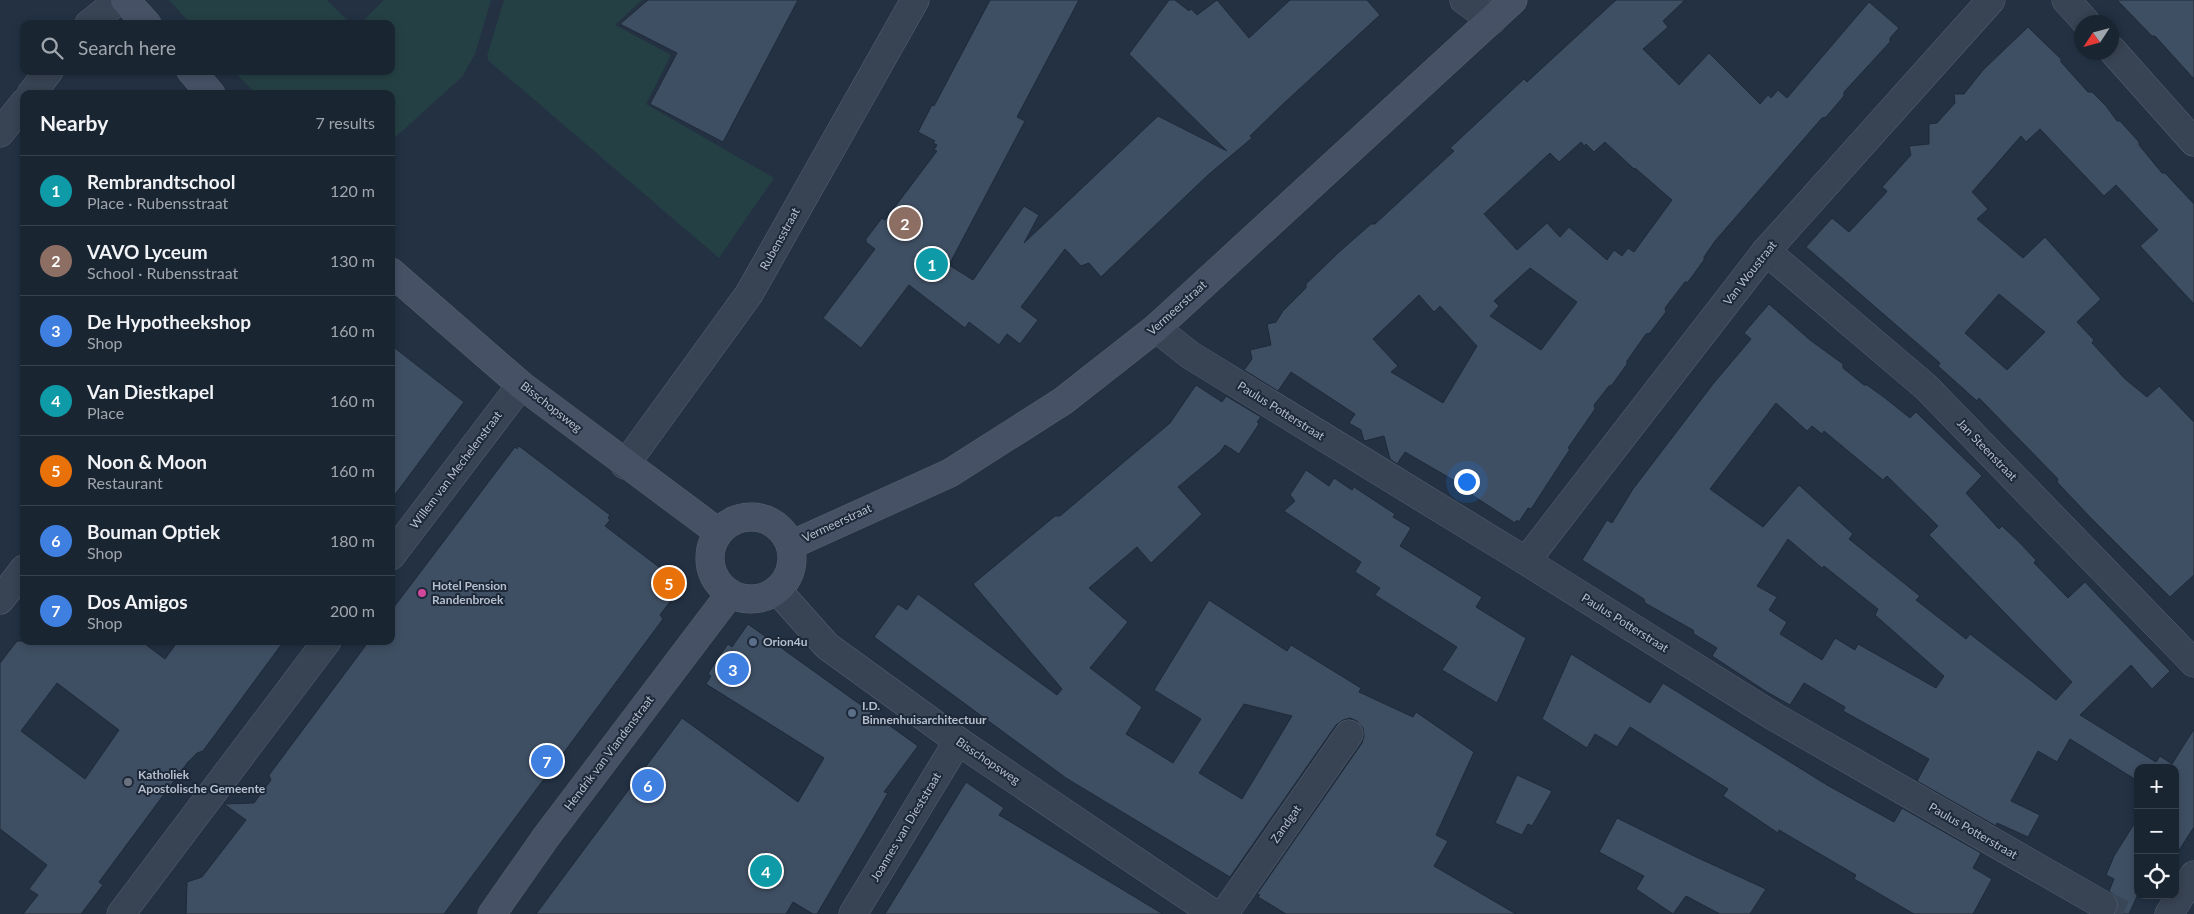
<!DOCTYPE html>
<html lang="en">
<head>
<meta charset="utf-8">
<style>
	:root { --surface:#1a2532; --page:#27313e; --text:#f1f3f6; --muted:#9fa5ac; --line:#38424d; --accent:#88b5ff }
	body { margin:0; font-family:Lato,sans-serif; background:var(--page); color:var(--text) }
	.controls { position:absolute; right:15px; bottom:15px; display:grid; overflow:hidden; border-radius:10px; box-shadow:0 2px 8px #0003 }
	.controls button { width:45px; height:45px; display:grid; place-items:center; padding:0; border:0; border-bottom:1px solid var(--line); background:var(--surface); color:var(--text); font:25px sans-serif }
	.compass { position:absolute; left:2074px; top:15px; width:45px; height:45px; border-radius:50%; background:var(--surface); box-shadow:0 2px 8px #0003; rotate:234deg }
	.you { position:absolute; left:1466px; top:481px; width:18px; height:18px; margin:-12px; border:4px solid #fff; border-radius:50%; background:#1a73e8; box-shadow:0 0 0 8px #1a73e833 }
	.badge { display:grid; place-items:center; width:32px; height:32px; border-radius:50%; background:var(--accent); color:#fff; font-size:16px; font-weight:700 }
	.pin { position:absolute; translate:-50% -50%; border:2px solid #fff; box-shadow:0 1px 5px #0006 }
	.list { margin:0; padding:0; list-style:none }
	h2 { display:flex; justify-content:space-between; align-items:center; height:65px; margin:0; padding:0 20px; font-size:21px }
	h2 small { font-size:16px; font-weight:400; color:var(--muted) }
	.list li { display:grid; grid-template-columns:32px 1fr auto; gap:15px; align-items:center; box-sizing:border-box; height:70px; padding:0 20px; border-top:1px solid var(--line) }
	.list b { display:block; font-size:19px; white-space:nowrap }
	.list p { margin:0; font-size:16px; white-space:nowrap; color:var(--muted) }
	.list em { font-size:16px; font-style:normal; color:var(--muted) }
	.icon { flex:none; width:28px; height:28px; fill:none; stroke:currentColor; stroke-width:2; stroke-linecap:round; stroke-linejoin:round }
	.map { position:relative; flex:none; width:2194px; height:914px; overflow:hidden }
	.search { position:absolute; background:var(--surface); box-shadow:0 2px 8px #0003; left:20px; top:20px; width:375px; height:55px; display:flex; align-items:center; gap:12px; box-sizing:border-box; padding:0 18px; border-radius:10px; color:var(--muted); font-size:19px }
	.panel { position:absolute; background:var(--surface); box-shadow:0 2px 8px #0003; left:20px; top:90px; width:375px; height:555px; border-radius:10px }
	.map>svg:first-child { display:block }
	.green { fill:#254044 }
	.building { fill:#3f4f63; stroke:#1f2a3a; fill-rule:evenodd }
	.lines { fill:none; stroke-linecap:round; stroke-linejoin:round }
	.street-tunnel { stroke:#394658; stroke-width:28; stroke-dasharray:28 14; stroke-linecap:butt }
	.street-casing { stroke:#566170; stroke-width:29 }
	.secondary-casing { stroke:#566170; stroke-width:29 }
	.street { stroke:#384353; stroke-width:28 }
	.secondary { stroke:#465166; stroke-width:28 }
	.hotel-dot { fill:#d1479c; stroke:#1d2838; stroke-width:2 }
	.service-dot { fill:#5c6f8a; stroke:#1d2838; stroke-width:2 }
	.worship-dot { fill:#6b7280; stroke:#1d2838; stroke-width:2 }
	.labels { text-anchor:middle; stroke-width:4; stroke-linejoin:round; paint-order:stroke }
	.street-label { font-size:12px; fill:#b5becd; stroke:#1d2838 }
	.poi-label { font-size:12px; font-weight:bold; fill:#b5becd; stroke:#1d2838; text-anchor:start }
</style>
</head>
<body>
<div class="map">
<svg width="2194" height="914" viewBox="0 0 2194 914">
	<rect width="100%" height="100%" fill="#233143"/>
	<!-- green -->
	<g class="green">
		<path d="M169 0H327L351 24H191Z"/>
		<path d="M384 0H491L475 54 462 77 391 141V94H256L234 71H391V24H360Z"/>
		<path d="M504 0H642L615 25 671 55 646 104 774 178 719 258 489 61 487 56Z"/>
	</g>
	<!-- building -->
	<g class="building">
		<path d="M648 0H798L723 142 650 104 677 53 620 24Z"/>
		<path d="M990 0H1079L1017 117 1025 121 949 265 973 280 1024 206 1039 215 1024 243 1158 116 1227 151 1129 54 1169 0H1175L1189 11 1191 9 1197 15 1217 0 1249 38 1290 0H1367L1380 15 1283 104 1250 136 1252 138 1208 175 1101 277 1089 263 1081 266 1065 249 1021 307 1038 320 1020 344 1007 334 999 345 969 322 965 328 909 285 861 348 823 318 875 249 866 242V239L882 218 885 220 937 151 934 150 937 145 933 143 935 141 918 132 932 105 934 106 943 89Z"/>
		<path d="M1616 0H1685L1663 21 1668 27 1643 49 1679 85 1709 53 1760 104 1768 95 1771 98 1778 90 1787 98 1869 2 1899 28 1890 38V42L1844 92V96L1826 117 1822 118 1715 241 1704 257V260L1688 282H1685L1665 308 1666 312 1656 325 1650 333 1646 334 1627 361V364L1612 385 1609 386 1594 405 1595 409 1568 448 1570 449 1531 509 1528 508 1519 522 1517 520 1515 523 1472 495 1474 492 1405 452 1397 464 1390 459 1384 436 1364 441 1361 430 1349 423 1355 414 1291 372 1278 391 1244 370 1252 359 1250 350 1271 345 1267 324 1276 322 1283 311 1306 288V284L1338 253 1371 224H1375L1454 151 1450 148 1524 79 1527 82ZM1581 142 1584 146 1586 144 1594 152 1605 142 1634 169 1635 168 1672 200 1634 252 1628 248 1622 256 1614 250 1607 260 1569 227 1560 237 1547 223 1517 250 1484 214 1550 153 1559 162ZM1530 268 1577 302 1541 350 1490 316 1499 306 1494 301ZM1419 295 1434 312 1440 306 1477 346 1443 403 1391 372 1398 366 1373 339Z"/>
		<path d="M2117 0H2194V79L2155 36H2152Z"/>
		<path d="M2028 27 2061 59V62L2088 92H2092L2106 106 2117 121H2120L2139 142V145L2162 173H2165L2194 204V304L2140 246 2158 230 2116 185 2104 196 2040 129 2026 142 2021 136 1972 192 1988 209 1977 219 2023 258 2045 237 2101 299 2077 322 2094 340 2092 343 2125 379 2147 397 2159 386 2194 422V575L2170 597 2089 516 2057 482 2058 479 1979 398 1977 401 1938 366 1940 363 1806 247 1832 218 1849 232 1884 195 1887 191 1882 187 1911 155 1909 146 1929 144V124L1937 123 1955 103 1954 94H1964L1983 70ZM1999 294 2045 332 2007 370 1965 333Z"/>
		<path d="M1769 304 1810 340 1843 364V368L1864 385H1867L1885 398 1910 418 1916 412 1982 476 1966 493 1999 529 2002 526 2020 543 2036 560 2034 563 2068 598 2085 582 2170 671 2152 689 2131 665 2080 715 2156 762 2160 756 2172 764 2194 729V827L2176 855 2175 768H2138V781L2070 739 2057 762 2038 751 2011 801 2040 815 2028 837 1997 823 1996 826 1917 781 1929 759 1843 711 1845 707 1804 683 1790 705 1767 692 1712 656 1717 648 1694 634 1693 630 1645 603 1644 599 1582 560 1607 520 1612 523 1633 489 1713 384 1751 339 1744 333ZM1776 403 1807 431 1812 426 1822 434 1824 431 1883 480 1887 476 1938 526 1929 535 2072 682 2056 700 1970 634 1966 639 1916 600 1920 596 1849 539 1853 534 1799 485 1763 527 1710 489ZM1788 539 1822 568 1824 566 1878 609 1875 615 1944 676 1936 688 1858 644 1855 650 1835 638 1822 660 1780 634 1787 622 1769 610 1777 597 1757 586Z"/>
		<path d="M391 345 464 402 391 500Z"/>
		<path d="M1196 385 1222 402 1226 396 1261 417 1257 422 1259 424 1239 454 1225 445 1220 452 1178 487 1202 514 1192 524 1151 563 1137 547 1089 588 1128 622 1090 668 1142 707 1126 734 1173 763 1201 719 1154 690 1209 600 1287 651 1291 645 1361 688 1359 692 1413 717 1416 712 1474 752 1436 835 1448 841 1434 866 1516 914H1286L1258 897 1260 895 1257 894 1362 743 1364 736 1363 728 1357 721 1350 718 1343 720 1336 725 1230 877 1066 778 874 637 898 604 907 610 918 594 1057 695 1062 689 973 584 1055 516H1060L1170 423ZM1244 704 1292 716 1242 799 1199 773Z"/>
		<path d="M519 446 610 515 608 518 610 520 605 526 680 583 673 592 676 594 660 615 663 619 562 755 555 771 544 779 444 914H186L187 882 202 877 246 820 224 804 254 803 271 780 269 775 369 641H391V611L515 447 517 449Z"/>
		<path d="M1306 470 1329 486 1334 478 1352 490 1354 487 1395 514 1393 517 1411 528 1400 546 1482 597 1476 607 1526 638 1497 703 1442 670 1457 647 1375 595 1380 588 1355 572 1361 562 1284 511 1295 501 1290 495Z"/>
		<path d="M748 624 918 746 884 792 888 793 817 914H813L793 902 786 914H536L682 718 798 802 824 758 706 684 711 676 708 674 718 658 728 644 732 647Z"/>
		<path d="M17 641H141L165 659 178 641H284L203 751 197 753 188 762 99 882 103 885 81 914H23L38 895 29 889 47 865 0 829V663ZM57 683 119 730 85 779 21 731Z"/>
		<path d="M1571 654 1650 703 1663 683 1827 785 1894 822 1902 808 1981 853 1973 868 1992 879 1973 914H1914L1854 879 1856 875 1779 830 1778 833 1723 796 1728 789 1630 727 1617 747 1595 734 1587 748 1542 719Z"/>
		<path d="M1517 775 1552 791 1532 826 1528 824 1522 835 1495 823Z"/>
		<path d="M966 782 1004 808 999 815 1163 914H885Z"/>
		<path d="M1617 818 1696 857 1766 889 1750 914H1720L1686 896 1673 914 1636 889 1644 876 1599 852Z"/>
		<path d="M2138 818V894L2129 914H2115L2119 904 2116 897 2109 891 2114 879 2106 875 2114 856Z"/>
	</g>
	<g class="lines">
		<!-- street-tunnel -->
		<path class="street-tunnel" d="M2103 905 2123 914"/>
		<!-- street casing -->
		<g class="street-casing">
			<g id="street">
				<path d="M1464 0 1492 20"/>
				<path d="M2066 0 2086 22"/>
				<path d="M89 24 119 0"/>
				<path d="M2112 50 2194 142"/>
				<path d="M31 94 49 71"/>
				<path d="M0 133 24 103"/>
				<path d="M1766 251 1926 387 2194 663"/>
				<path d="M1156 328 1190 355 1526 561 1773 716 2103 905"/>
				<path d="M625 465 749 294 915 0"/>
				<path d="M391 556 521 385"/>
				<path d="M1526 561 1766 251 1991 0"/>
				<path d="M777 590 827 646 958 741 1214 914"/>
				<path d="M0 600 24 569"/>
				<path d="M121 914 327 641"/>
				<path d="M853 914 958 741"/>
				<path d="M1224 914 1349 734"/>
				<path d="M2169 914 2194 875"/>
			</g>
		</g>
		<!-- secondary casing -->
		<g class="secondary-casing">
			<g id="secondary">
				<path d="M125 0 147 24"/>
				<path d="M191 71 211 94"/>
				<path d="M391 272 521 385 718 532"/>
				<circle cx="751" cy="558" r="41"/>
				<path d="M791 545 950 473 1063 401 1156 328 1513 0"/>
				<path d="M492 914 546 837 730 594"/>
			</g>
		</g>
		<!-- street -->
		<use href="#street" class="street"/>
		<!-- secondary -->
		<use href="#secondary" class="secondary"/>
	</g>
	<!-- markers -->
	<circle class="hotel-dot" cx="422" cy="593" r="5"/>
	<g class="service-dot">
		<circle cx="753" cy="642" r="5"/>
		<circle cx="852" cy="713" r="5"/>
	</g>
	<circle class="worship-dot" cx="128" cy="782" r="5"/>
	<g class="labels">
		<!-- street labels -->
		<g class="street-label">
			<text transform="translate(780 239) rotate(-61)" y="4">Rubensstraat</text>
			<text transform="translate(1750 273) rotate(-52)" y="4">Van Woustraat</text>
			<text transform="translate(1177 308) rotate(-42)" y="4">Vermeerstraat</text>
			<text transform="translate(551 407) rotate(38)" y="4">Bisschopsweg</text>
			<text transform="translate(1281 411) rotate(32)" y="4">Paulus Potterstraat</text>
			<text transform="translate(1987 450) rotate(46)" y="4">Jan Steenstraat</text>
			<text transform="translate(456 470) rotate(-53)" y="4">Willem van Mechelenstraat</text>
			<text transform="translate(837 523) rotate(-25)" y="4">Vermeerstraat</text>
			<text transform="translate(1625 623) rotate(32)" y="4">Paulus Potterstraat</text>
			<text transform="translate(609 753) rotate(-53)" y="4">Hendrik van Viandenstraat</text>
			<text transform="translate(988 761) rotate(34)" y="4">Bisschopsweg</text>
			<text transform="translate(1286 824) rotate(-55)" y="4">Zandgat</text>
			<text transform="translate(906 827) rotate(-59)" y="4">Joannes van Dieststraat</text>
			<text transform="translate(1973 831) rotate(30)" y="4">Paulus Potterstraat</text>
		</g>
		<!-- poi labels -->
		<g class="poi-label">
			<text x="432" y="590">Hotel Pension<tspan x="432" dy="14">Randenbroek</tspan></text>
			<text x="763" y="646">Orion4u</text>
			<text x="862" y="710">I.D.<tspan x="862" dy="14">Binnenhuisarchitectuur</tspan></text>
			<text x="138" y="779">Katholiek<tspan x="138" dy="14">Apostolische Gemeente</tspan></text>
		</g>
	</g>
</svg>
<div class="controls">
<button>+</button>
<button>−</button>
<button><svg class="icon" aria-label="locate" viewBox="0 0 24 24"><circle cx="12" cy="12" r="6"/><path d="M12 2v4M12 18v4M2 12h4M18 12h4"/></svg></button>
</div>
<svg class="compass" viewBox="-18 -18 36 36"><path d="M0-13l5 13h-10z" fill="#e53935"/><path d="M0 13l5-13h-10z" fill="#9fa5ac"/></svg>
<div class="you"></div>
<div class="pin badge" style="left:932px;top:264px;background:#0f9aa8">1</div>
<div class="pin badge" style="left:905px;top:223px;background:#8d6e63">2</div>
<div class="pin badge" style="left:733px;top:669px;background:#3f7fe0">3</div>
<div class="pin badge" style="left:766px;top:871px;background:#0f9aa8">4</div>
<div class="pin badge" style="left:669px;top:583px;background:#e8710a">5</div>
<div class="pin badge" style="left:648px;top:785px;background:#3f7fe0">6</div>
<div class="pin badge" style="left:547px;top:761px;background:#3f7fe0">7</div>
<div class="search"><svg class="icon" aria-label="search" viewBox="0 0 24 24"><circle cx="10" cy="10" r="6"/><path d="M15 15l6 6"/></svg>Search here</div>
<section class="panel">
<h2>Nearby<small>7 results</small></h2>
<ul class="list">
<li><span class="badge" style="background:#0f9aa8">1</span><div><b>Rembrandtschool</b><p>Place · Rubensstraat</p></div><em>120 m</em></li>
<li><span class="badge" style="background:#8d6e63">2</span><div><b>VAVO Lyceum</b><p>School · Rubensstraat</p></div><em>130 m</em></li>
<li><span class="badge" style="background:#3f7fe0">3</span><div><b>De Hypotheekshop</b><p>Shop</p></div><em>160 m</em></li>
<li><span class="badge" style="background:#0f9aa8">4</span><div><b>Van Diestkapel</b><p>Place</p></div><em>160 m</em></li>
<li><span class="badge" style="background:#e8710a">5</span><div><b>Noon &amp; Moon</b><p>Restaurant</p></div><em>160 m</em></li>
<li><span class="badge" style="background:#3f7fe0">6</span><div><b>Bouman Optiek</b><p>Shop</p></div><em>180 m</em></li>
<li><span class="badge" style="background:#3f7fe0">7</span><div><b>Dos Amigos</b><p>Shop</p></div><em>200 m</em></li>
</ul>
</section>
</div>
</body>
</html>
